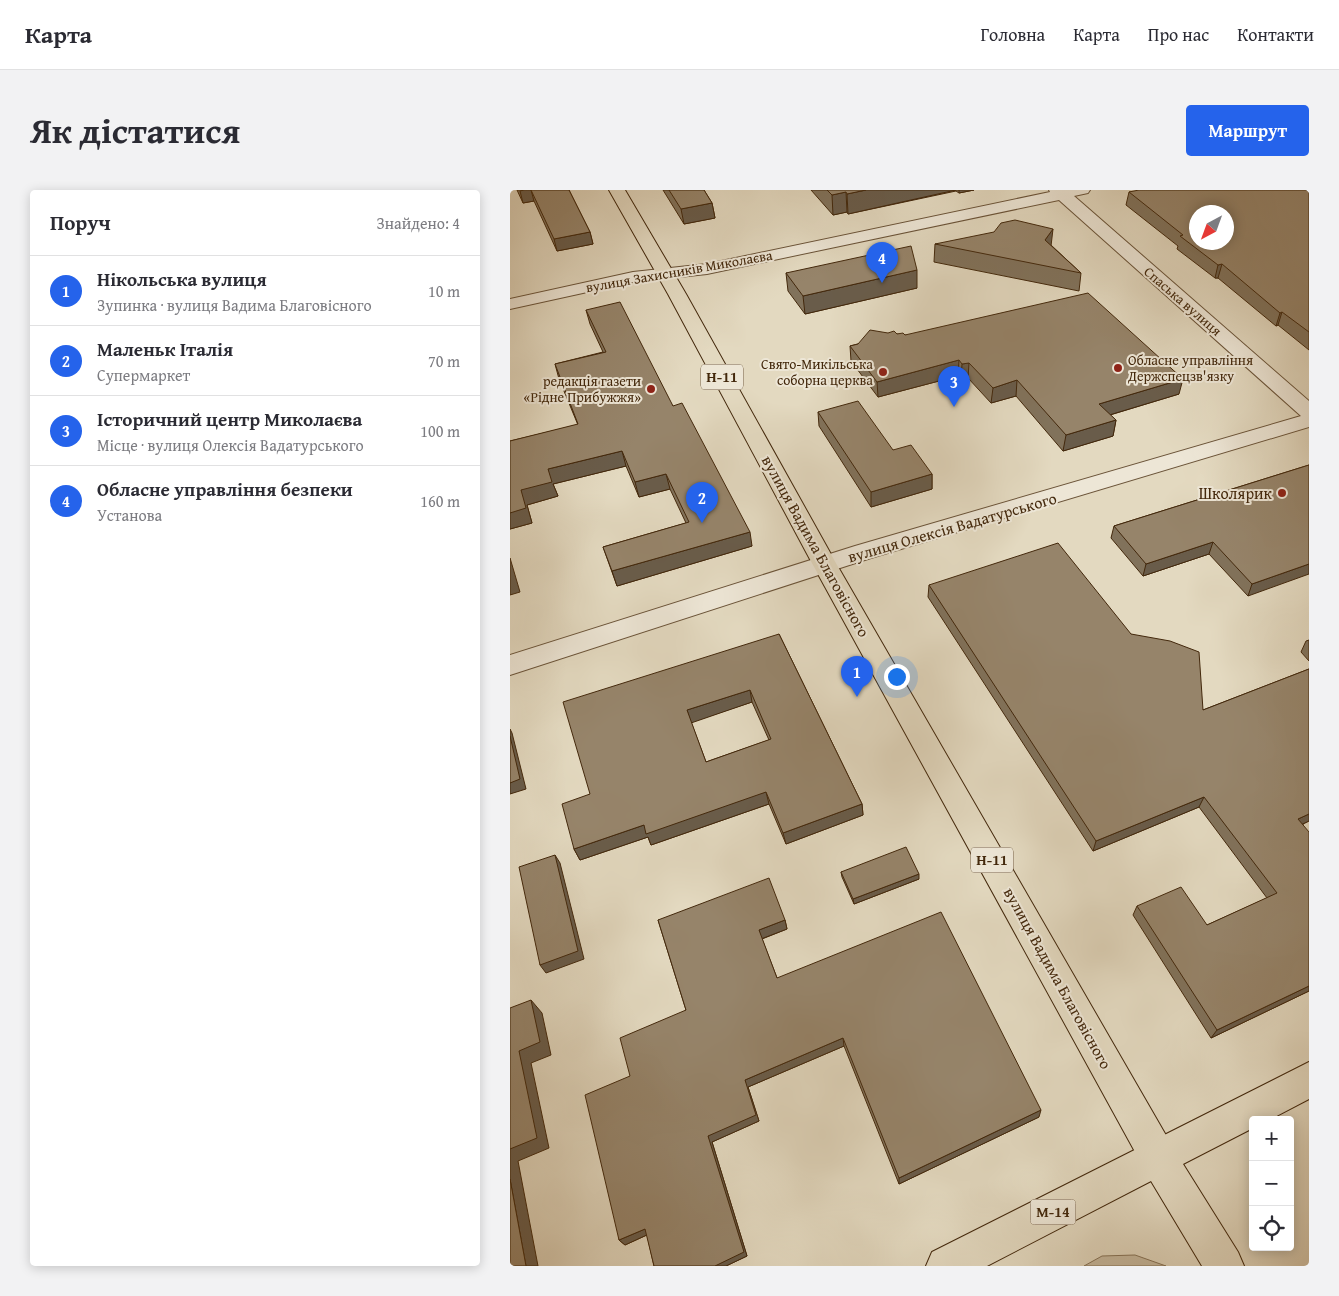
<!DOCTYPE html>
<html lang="uk">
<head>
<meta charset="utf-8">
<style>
	:root { --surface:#fff; --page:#f2f2f3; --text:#2b2b33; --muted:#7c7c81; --line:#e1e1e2; --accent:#2563eb }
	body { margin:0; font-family:"Gentium Book Plus",serif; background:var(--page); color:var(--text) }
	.controls { position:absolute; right:15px; bottom:15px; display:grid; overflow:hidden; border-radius:5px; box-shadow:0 2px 12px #0003 }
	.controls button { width:45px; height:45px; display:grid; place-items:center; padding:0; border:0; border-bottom:1px solid var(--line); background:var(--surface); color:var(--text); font:25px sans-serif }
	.compass { position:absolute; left:679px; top:15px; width:45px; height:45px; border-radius:50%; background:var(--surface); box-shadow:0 2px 12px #0003; rotate:221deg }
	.you { position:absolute; left:386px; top:486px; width:18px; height:18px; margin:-12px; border:4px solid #fff; border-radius:50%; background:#1a73e8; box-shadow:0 0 0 8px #1a73e833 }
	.badge { display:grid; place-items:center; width:32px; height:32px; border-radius:50%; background:var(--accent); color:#fff; font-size:16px; font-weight:700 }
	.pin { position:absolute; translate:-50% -41px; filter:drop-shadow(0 1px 2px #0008) }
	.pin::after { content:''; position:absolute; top:26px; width:18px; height:15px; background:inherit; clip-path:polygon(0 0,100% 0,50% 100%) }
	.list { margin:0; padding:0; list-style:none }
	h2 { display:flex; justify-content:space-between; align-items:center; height:65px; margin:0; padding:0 20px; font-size:21px }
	h2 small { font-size:16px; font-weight:400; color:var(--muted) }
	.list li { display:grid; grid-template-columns:32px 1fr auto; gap:15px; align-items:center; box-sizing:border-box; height:70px; padding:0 20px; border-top:1px solid var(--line) }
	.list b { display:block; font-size:19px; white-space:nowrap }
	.list p { margin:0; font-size:16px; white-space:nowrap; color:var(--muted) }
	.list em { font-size:16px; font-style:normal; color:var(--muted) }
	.icon { flex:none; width:28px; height:28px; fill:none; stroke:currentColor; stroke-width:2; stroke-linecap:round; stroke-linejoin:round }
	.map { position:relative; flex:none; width:799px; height:1076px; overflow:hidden; border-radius:5px }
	header { display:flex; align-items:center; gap:30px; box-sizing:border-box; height:70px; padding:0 25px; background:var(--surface); border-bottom:1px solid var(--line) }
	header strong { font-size:24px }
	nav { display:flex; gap:28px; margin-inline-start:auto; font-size:18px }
	.intro { display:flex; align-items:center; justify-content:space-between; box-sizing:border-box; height:120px; padding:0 30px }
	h1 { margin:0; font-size:35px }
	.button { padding:12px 22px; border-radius:5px; background:var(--accent); color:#fff; font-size:18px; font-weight:700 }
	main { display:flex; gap:30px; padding:0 30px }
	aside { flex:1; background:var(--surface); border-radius:5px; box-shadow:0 2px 12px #0003 }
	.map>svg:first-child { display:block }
	.green { fill:#c8bba1; stroke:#867256 }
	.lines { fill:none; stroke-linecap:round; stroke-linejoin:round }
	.minor-casing { stroke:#6b5439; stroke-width:2 }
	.major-casing { stroke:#43280c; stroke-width:2 }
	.highway-casing { stroke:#43280c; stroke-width:2 }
	.minor { fill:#ede6d6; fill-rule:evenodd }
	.major { fill:#e3d9c0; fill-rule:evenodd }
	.highway { fill:#e3d9c0; fill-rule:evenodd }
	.wall { fill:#81725b; stroke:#43280c; fill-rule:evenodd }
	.shaded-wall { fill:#695c4a; stroke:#43280c }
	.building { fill:#96846a; stroke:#43280c; fill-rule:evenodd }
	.poi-dot { fill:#8f2418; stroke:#ede6d6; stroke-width:2 }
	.labels { text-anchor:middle; stroke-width:4; stroke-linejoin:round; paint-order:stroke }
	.far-street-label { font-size:14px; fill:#43280c; stroke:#ede6d6 }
	.far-poi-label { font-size:14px; fill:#43280c; stroke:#ede6d6; text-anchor:end }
	.shield { fill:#ede6d6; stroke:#766149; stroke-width:1 }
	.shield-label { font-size:15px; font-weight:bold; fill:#43280c }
	.poi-label { font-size:16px; fill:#43280c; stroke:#ede6d6; text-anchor:end }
	.street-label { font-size:16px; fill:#43280c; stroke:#ede6d6 }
</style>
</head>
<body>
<header>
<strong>Карта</strong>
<nav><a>Головна</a><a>Карта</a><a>Про нас</a><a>Контакти</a></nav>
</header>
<div class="intro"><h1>Як дістатися</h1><a class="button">Маршрут</a></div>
<main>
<aside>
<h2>Поруч<small>Знайдено: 4</small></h2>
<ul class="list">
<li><span class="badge">1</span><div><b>Нікольська вулиця</b><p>Зупинка · вулиця Вадима Благовісного</p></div><em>10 m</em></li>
<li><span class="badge">2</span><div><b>Маленьк Італія</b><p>Супермаркет</p></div><em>70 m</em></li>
<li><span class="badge">3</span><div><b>Історичний центр Миколаєва</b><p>Місце · вулиця Олексія Вадатурського</p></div><em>100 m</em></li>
<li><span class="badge">4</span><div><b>Обласне управління безпеки</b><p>Установа</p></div><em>160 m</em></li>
</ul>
</aside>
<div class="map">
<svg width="799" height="1076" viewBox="0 0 799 1076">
	<rect width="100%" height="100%" fill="#e3d9c0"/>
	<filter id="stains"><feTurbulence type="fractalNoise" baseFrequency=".004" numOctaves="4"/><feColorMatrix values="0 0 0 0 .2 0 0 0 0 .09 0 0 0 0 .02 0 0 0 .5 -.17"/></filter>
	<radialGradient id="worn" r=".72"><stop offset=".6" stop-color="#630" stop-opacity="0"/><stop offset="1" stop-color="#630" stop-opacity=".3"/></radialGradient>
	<!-- green -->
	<path class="green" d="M625 1065 656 1076H574L592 1066Z"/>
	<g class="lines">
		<!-- minor casing -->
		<g class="minor-casing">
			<path id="minor" d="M539 0H580L578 3 564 6 799 211V237L361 368 0 485V465L345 356 791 226 549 10 197 84 123 92 0 119V109L123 82 197 74 540 2Z"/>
		</g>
		<!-- major casing -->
		<g class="major-casing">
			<path id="major" d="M99 0H115L176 104 327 375 661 954 666 967 661 980 648 985 635 980 303 375 158 104Z"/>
		</g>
		<!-- highway casing -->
		<g class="highway-casing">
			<path id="highway" d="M799 872V909L759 930H743V938L673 974 728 1062 734 1076H692L641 991 477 1076H416L422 1062Z"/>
		</g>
		<!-- minor -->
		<use href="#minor" class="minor"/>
		<!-- major -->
		<use href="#major" class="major"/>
		<!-- highway -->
		<use href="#highway" class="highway"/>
	</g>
	<!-- wall -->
	<g class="wall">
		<path d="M7 0H59L80 42 83 54 47 61 24 11 13 13Z"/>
		<path d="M153 0H194L202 13 205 28 174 34Z"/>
		<path d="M301 0H464L449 3 446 1 338 24 337 22 323 25Z"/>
		<path d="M799 0V160L768 135 766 136 708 88H705L667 59 668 56 616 15 619 2Z"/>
		<path d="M425 54 541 55 571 83 569 101 424 72Z"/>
		<path d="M276 83 407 98 295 124 278 101Z"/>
		<path d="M76 120 163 216 242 356 107 396 93 357 176 333 160 299 129 307 116 276 43 294 48 306 17 315 22 333 0 339V251L68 235 49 189 45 174 93 162 80 134Z"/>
		<path d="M387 144 395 145 669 204 600 225 606 230 603 246 553 261 506 206 481 213 458 188 451 190 448 186 368 207 341 171 340 156Z"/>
		<path d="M308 222 383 260 422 284V299L361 317 309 236Z"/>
		<path d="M799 275 738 406 699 364 633 386 601 348 604 336Z"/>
		<path d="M419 395 621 444 693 520 799 479V631L793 634 799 801 701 848 623 725 627 716 697 735 757 708 689 617 583 661 418 407Z"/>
		<path d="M269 444 352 614 353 625 276 654 259 614 141 655 138 647 70 670 64 659 80 604ZM242 512 259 550 196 572 181 532Z"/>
		<path d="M799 450V471L791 462 796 451Z"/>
		<path d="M331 682 409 689 344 714 332 687Z"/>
		<path d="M148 730H275L277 739 252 749 267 788 529 927 389 994 334 856 238 897 249 931 202 952 237 1066 216 1076H144L137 1045 115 1055 109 1050 120 886 176 820Z"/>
	</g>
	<!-- shaded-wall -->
	<g class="shaded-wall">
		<path d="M14 0H21L24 11 13 13 10 1Z"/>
		<path d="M356 0H446L338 24 337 4Z"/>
		<path d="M449 0H464L449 3Z"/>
		<path d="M336 2 337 22 323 25 322 5Z"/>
		<path d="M202 13 205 28 174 34 171 19Z"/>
		<path d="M543 39 541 56 535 50Z"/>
		<path d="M80 42 83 54 47 61 44 49Z"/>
		<path d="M712 74 708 88H705L708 75Z"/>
		<path d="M407 80V98L295 124 293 106Z"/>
		<path d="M772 122 768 135 766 136 770 123Z"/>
		<path d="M449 170 448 186 368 207 367 192Z"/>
		<path d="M459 173 458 188 451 190 452 174Z"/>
		<path d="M673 189 669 204 586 229 589 214Z"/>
		<path d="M507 190 506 206 481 213 483 198Z"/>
		<path d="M606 230 603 246 553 261 556 245Z"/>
		<path d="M112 261 116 276 43 294 48 306 17 315 22 333 0 339V323L11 300 38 279Z"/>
		<path d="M156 284 160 299 129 307 125 292Z"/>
		<path d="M422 284V299L361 317V302Z"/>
		<path d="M240 342 242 356 107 396 102 381Z"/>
		<path d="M703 352 699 364 633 386 636 374Z"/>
		<path d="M0 368 10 402 0 405Z"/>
		<path d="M799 374V384L738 406 742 394Z"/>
		<path d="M240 500 242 512 181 533 177 520Z"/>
		<path d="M0 539 2 543 16 599 0 604Z"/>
		<path d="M256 602 259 614 141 655 138 647 70 670 64 659 134 635Z"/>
		<path d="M694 607 689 617 583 661 586 651Z"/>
		<path d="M352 614 353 625 276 654 273 643Z"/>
		<path d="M799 624V631L782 639 788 629Z"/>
		<path d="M45 665 50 673 74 769 36 783 30 775Z"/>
		<path d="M409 684V689L344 714 343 709Z"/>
		<path d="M275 730 277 739 251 749 249 740Z"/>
		<path d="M799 796V801L701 848 707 840Z"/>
		<path d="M21 810 32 823 41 865 21 873 39 958 8 971 28 1076H16L0 989V959L9 861Z"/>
		<path d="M333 848 334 856 238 897 249 931 202 952 237 1066 216 1076H205L198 946 235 890Z"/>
		<path d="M531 920 529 927 389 994V988Z"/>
		<path d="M135 1039 141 1043 115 1055 109 1050Z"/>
	</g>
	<!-- building -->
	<g class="building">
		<path d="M21 0H59L80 42 44 49Z"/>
		<path d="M159 0H194L202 13 171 19Z"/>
		<path d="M317 0H356L337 4 336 2 322 5Z"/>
		<path d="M629 0H799V142L772 122 770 123 712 74 708 75 670 46 673 45 619 2ZM686 22H716V52H686Z"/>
		<path d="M505 30 543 39 535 50 571 83 425 54 484 42 491 33Z"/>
		<path d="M401 56 407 80 293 106 276 83Z"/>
		<path d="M578 103 673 189 589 214 606 230 556 245 507 190 483 198 459 173 452 174 449 170 367 192 340 156 348 154 360 140 378 143 384 141 387 144 393 143 395 145Z"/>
		<path d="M110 112 163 216 172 213 240 342 102 381 93 357 179 332 156 284 125 292 112 261 38 279 42 292 11 300 16 318 0 323V251L68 234 45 174 96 162 76 120Z"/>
		<path d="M348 211 383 260 401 255 422 284 361 302 308 222Z"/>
		<path d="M799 275V374L742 394 703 352 636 374 604 336Z"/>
		<path d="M548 353 621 444 660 451 689 462 693 520 799 479V624L788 629 799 642V796L707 840 627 716 671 697 697 735 767 703 694 607 586 651 419 395Z"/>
		<path d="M269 444 352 614 273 643 256 602 136 644 134 635 64 659 52 614 80 604 53 512ZM240 500 261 549 196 572 177 520Z"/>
		<path d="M0 546 10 589 0 593Z"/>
		<path d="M396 657 409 684 343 709 331 682Z"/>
		<path d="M45 665 68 761 30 775 9 677Z"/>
		<path d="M259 688 275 730 249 740 267 788 431 722 531 920 389 988 333 848 235 890 246 925 198 946 234 1062 205 1076H144L135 1039 109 1050 75 905 120 886 110 848 176 820 148 730Z"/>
		<path d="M21 810 30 852 9 861 27 948 0 959V818Z"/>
		<path d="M0 989 16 1076H0Z"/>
	</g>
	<!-- markers -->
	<g class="poi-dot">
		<circle cx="608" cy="178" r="5"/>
		<circle cx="373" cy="182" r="5"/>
		<circle cx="141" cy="199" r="5"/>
		<circle cx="772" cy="303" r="5"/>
	</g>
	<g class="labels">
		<!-- far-street labels -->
		<g class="far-street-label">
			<text transform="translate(169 81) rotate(-10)" y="5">вулиця Захисників Миколаєва</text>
			<text transform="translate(673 111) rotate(41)" y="5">Спаська вулиця</text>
		</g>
		<!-- far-poi labels -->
		<g class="far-poi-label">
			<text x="618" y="175" text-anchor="start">Обласне управління<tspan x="618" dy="16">Держспецзв'язку</tspan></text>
			<text x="363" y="179">Свято-Микільська<tspan x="363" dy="16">соборна церква</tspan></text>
			<text x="131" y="196">редакція газети<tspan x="131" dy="16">«Рідне Прибужжя»</tspan></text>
		</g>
		<!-- shield labels -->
		<g class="shield">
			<rect x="191" y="174.5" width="42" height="25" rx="4"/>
			<rect x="461" y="657.5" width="42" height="25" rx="4"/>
			<rect x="520.5" y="1009.5" width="45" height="25" rx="4"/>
		</g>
		<g class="shield-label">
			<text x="212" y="192">Н-11</text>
			<text x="482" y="675">Н-11</text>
			<text x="543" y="1027">М-14</text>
		</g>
		<!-- poi labels -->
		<g class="poi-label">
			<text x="762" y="309">Школярик</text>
		</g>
		<!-- street labels -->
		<g class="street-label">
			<text transform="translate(442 337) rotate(-16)" y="6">вулиця Олексія Вадатурського</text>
			<text transform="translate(306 356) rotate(61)" y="6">вулиця Вадима Благовісного</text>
			<text transform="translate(548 788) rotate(61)" y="6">вулиця Вадима Благовісного</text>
		</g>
	</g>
	<rect width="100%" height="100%" filter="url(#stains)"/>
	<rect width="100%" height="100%" fill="url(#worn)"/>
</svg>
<div class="controls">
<button>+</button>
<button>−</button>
<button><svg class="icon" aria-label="locate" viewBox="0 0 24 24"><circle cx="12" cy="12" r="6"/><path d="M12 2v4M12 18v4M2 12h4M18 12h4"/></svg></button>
</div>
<svg class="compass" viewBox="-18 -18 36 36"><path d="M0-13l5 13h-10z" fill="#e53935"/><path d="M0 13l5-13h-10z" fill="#7c7c81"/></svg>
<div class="you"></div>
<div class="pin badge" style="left:347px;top:507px">1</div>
<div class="pin badge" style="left:192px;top:333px">2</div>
<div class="pin badge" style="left:444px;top:217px">3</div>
<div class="pin badge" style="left:372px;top:93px">4</div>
</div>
</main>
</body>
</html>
